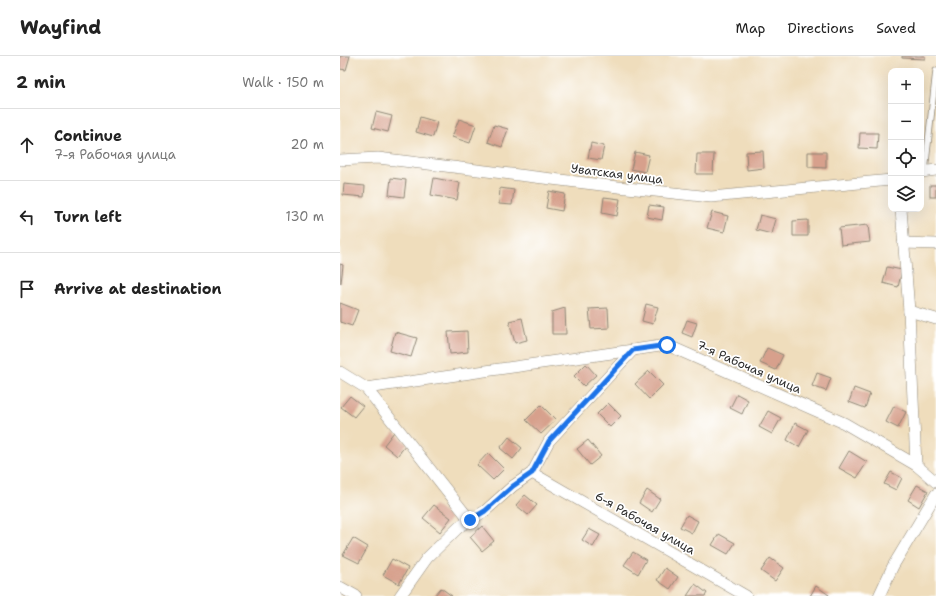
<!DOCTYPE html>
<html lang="en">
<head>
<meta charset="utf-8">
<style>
	:root { --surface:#fff; --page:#f2f2f2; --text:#222; --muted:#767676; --line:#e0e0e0 }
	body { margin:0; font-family:"Shantell Sans",sans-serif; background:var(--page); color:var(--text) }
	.controls { position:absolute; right:12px; top:12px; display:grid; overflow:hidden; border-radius:8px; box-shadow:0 4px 16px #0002 }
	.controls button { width:36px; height:36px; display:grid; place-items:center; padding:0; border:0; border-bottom:1px solid var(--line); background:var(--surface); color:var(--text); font:20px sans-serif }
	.stop { position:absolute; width:12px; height:12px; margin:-9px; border:3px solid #1a73e8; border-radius:50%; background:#fff }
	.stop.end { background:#1a73e8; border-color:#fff; box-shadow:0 1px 4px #0008 }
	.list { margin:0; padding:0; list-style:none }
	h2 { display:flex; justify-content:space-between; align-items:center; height:52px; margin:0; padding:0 16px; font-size:17px }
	h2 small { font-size:13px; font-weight:400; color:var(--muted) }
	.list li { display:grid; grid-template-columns:26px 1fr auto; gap:12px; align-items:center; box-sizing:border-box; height:72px; padding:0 16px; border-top:1px solid var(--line) }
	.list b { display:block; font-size:15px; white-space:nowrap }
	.list p { margin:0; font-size:13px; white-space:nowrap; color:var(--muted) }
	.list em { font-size:13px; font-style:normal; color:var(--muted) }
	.icon { flex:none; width:22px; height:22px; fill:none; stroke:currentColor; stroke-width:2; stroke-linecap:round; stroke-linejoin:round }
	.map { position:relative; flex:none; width:596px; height:540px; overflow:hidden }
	header { display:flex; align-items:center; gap:24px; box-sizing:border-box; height:56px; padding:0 20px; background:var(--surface); border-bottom:1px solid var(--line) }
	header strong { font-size:19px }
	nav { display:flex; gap:22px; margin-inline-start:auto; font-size:14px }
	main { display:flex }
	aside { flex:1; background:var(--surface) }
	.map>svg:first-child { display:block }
	.building { fill:#d7a08c }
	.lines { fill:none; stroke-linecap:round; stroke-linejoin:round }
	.lane-casing { stroke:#8d8474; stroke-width:7 }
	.street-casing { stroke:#8d8474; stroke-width:12 }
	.lane { stroke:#fff; stroke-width:5.5 }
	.street { stroke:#fff; stroke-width:11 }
	.route { stroke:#1a73e8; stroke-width:5 }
	.labels { text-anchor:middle; stroke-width:3.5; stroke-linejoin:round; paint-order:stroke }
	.street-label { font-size:12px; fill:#2b2b2b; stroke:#fff }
</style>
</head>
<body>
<header>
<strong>Wayfind</strong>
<nav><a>Map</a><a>Directions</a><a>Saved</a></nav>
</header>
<main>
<aside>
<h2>2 min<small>Walk · 150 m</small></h2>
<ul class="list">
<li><svg class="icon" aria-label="ahead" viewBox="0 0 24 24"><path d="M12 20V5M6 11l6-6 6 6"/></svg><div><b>Continue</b><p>7-я Рабочая улица</p></div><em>20 m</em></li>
<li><svg class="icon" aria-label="left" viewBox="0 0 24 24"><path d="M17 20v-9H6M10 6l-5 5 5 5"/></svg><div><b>Turn left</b></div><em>130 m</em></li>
<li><svg class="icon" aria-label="arrive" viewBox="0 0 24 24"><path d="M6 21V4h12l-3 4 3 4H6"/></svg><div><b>Arrive at destination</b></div></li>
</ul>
</aside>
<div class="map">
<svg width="596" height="540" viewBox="0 0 596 540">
	<rect width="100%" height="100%" fill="#fff"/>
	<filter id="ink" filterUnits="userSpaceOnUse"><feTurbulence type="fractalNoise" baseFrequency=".025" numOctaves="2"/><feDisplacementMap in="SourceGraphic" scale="8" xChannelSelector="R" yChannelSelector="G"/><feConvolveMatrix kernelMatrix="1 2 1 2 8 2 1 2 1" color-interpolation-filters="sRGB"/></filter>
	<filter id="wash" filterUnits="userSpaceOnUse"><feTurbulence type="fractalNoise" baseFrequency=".012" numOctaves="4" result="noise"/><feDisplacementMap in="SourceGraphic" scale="16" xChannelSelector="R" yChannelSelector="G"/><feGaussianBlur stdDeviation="0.9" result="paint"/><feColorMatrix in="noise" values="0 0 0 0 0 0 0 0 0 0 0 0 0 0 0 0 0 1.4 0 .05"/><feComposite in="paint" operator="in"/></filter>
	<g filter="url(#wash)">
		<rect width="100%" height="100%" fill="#efddbc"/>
		<g id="blocks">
			<!-- building -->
			<g class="building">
				<path d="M0 0H10L6 14 0 13Z"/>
				<path d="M562 0H585V3L562 2Z"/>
				<path d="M36 56 52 60 48 76 32 72Z"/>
				<path d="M80 61 97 66 93 81 76 76Z"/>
				<path d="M119 63 136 69 130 87 112 81Z"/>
				<path d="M154 69 168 73 162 91 148 86Z"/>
				<path d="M520 77H538L537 93 519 92Z"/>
				<path d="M251 87 264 90 261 104 248 102Z"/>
				<path d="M423 95 424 112 407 114 406 96Z"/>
				<path d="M295 96 309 99 305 116 291 113Z"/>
				<path d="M468 96H486V112L468 111Z"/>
				<path d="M357 98H374L373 118H356Z"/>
				<path d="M51 122 66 124 64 141 49 139Z"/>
				<path d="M94 122 120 127 117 144 91 139Z"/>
				<path d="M4 128 25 130 24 141 3 139Z"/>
				<rect x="590" y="129" width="6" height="12"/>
				<path d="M160 132 174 134 172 149 159 148Z"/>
				<path d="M209 135 225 138 222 155 206 152Z"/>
				<path d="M264 141 280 143 277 160 262 157Z"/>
				<path d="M309 149 324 151 322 164 307 161Z"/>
				<path d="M372 156 388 160 384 176 367 172Z"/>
				<path d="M420 159 436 163 432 178 416 174Z"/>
				<path d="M468 164V180H453V165Z"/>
				<path d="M528 169 530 186 501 189 499 172Z"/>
				<path d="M0 208 3 209 1 227H0Z"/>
				<path d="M547 211 562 214 558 231 543 227Z"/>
				<path d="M0 247 18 254 12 270 0 266Z"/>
				<path d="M306 248 318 251 313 268 302 265Z"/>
				<path d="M225 252 226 278H212V256Z"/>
				<path d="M268 252 269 272 251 273 249 253Z"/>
				<path d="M182 262 187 284 175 287 169 265Z"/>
				<path d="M347 264 357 267 352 281 342 277Z"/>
				<path d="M127 275 128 296 110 298 108 276Z"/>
				<path d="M55 276 77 282 71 301 50 295Z"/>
				<path d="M427 292 443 299 436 314 420 307Z"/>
				<path d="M246 308 256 319 244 330 234 320Z"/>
				<path d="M309 315 323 329 309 343 295 328Z"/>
				<path d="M477 317 491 322 486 335 472 330Z"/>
				<path d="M514 332 530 338 525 352 509 346Z"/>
				<path d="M397 338 408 344 402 358 390 352Z"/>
				<path d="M10 340 23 350 14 361 1 351Z"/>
				<path d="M268 347 281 360 270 371 257 358Z"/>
				<path d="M201 349 216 364 201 378 186 364Z"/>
				<path d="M554 350 566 356 558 372 546 366Z"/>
				<path d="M428 355 441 362 432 378 419 371Z"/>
				<path d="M455 367 468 374 459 391 447 384Z"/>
				<path d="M54 376 67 388 57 400 44 389Z"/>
				<path d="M169 381 182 392 173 403 160 392Z"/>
				<path d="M248 384 261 400 250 409 237 393Z"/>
				<path d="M509 395 527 406 517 422 499 412Z"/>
				<path d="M148 397 164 413 153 424 137 409Z"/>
				<path d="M551 416 562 422 556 434 544 428Z"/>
				<path d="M577 429 588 435 579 451 568 444Z"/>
				<path d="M307 434 320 443 312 456 299 447Z"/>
				<path d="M185 439 197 449 188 459 176 449Z"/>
				<path d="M94 449 111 462 100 476 83 462Z"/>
				<path d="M347 459 358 465 352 477 340 471Z"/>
				<path d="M142 470 154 485 142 495 130 481Z"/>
				<path d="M249 473 260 479 253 491 242 484Z"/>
				<path d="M379 478 395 487 388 498 372 489Z"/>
				<path d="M13 482 28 491 19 507 3 499Z"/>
				<path d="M293 496 306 504 298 518 284 509Z"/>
				<path d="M430 502 444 512 435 525 421 515Z"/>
				<path d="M52 503 68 512 59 528 43 519Z"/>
				<path d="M325 512 338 521 330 533 317 524Z"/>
				<path d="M355 528 367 537 365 540H347Z"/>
				<path d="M476 530 489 539V540H470Z"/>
				<path d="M101 532 112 540H94Z"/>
			</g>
		</g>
	</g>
	<g filter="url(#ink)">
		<use href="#blocks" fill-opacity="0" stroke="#8d8474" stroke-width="1"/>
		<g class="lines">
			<!-- lane casing -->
			<g class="lane-casing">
				<path id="lane" d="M585 115 596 15"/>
			</g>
			<!-- street casing -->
			<g class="street-casing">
				<g id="street">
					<path d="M0 104 38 102 278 131 371 141 551 124"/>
					<path d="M581 116 596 114"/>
					<path d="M561 153 569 255 576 409"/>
					<path d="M563 187 596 188"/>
					<path d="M569 255 596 263"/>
					<path d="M0 316 26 332 130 464"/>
					<path d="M26 332 293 294 327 289 504 367 576 409 596 426"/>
					<path d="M192 417 406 540"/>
					<path d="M0 531 16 540"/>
					<path d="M60 540 87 502 119 471 145 455 173 430 192 417 209 385 293 294"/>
					<path d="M539 540 553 510 596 438"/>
				</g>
			</g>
			<!-- lane -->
			<use href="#lane" class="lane"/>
			<!-- street -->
			<use href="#street" class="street"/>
		</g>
	</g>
	<g class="lines" filter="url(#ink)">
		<!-- route -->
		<path class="route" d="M130 464 145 455 173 430 192 417 209 385 293 294 327 289"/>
	</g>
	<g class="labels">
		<!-- street labels -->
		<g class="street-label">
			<text transform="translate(277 118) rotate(7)" y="4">Уватская улица</text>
			<text transform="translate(409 311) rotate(24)" y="4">7-я Рабочая улица</text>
			<text transform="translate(305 467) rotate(30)" y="4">6-я Рабочая улица</text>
		</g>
	</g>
</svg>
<div class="controls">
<button>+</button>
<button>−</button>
<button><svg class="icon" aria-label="locate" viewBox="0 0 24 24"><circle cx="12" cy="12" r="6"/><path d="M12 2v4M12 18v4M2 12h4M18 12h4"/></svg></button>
<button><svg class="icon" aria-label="layers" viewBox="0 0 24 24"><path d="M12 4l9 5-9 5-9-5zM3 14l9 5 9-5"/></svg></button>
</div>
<div class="stop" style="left:327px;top:289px"></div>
<div class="stop end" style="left:130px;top:464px"></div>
</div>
</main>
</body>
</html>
